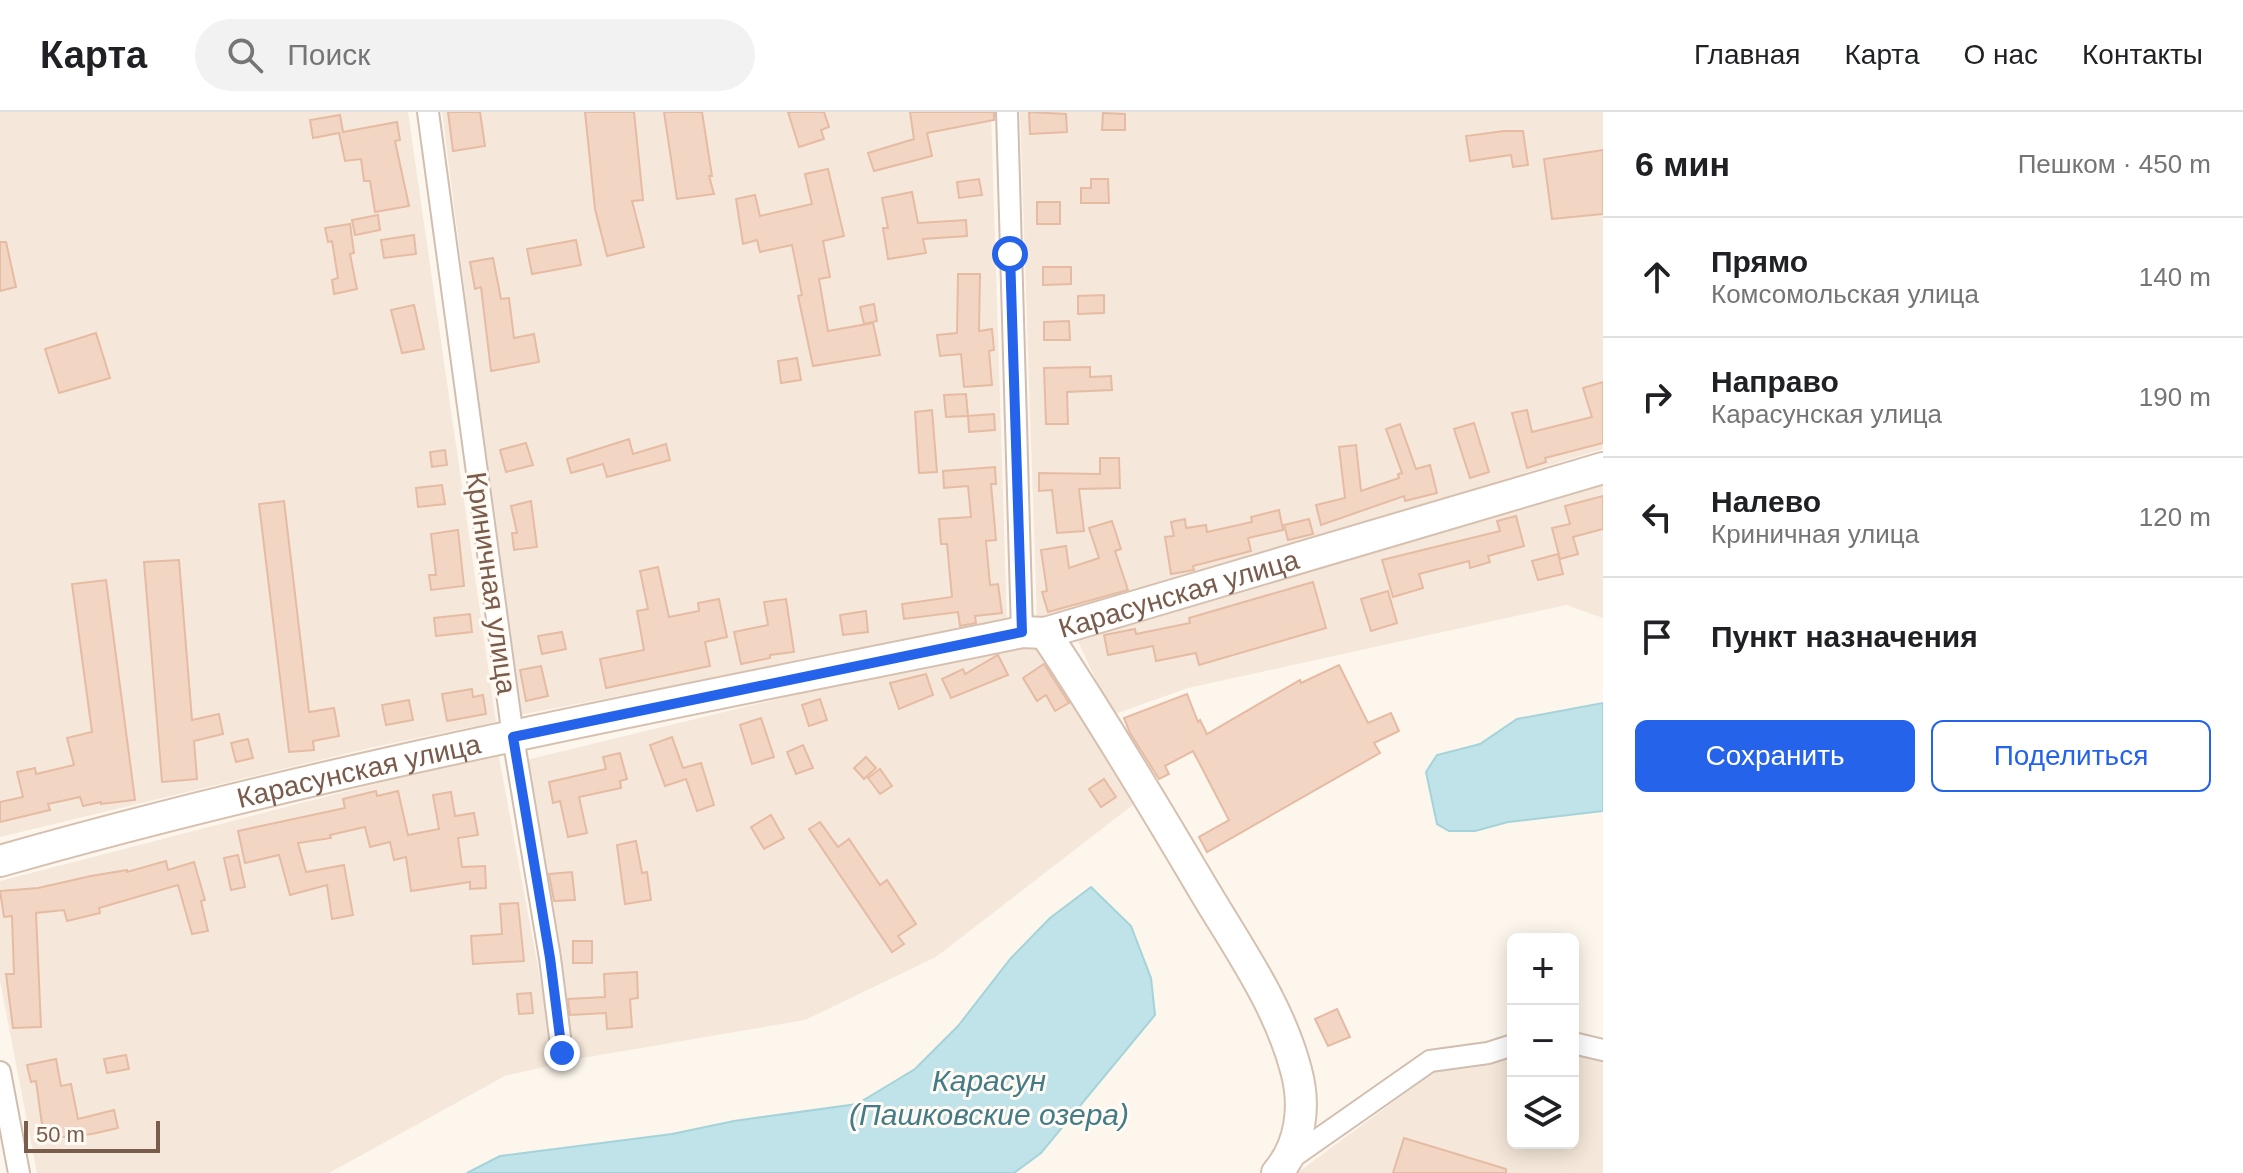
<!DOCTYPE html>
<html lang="ru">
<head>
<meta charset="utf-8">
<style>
	:root { --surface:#fff; --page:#f2f2f2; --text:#202124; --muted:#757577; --line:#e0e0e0; --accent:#2563eb }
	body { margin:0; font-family:Arial,sans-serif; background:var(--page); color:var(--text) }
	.controls { position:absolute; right:24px; bottom:24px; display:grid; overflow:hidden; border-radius:12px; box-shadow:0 4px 20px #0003 }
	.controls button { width:72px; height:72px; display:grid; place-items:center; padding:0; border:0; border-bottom:2px solid var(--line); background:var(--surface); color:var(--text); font:40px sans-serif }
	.scale { position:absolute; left:24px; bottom:20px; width:136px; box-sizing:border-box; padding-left:8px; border:4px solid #7a5c4d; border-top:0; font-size:22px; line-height:28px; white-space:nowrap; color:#7a5c4d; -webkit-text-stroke:6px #fffaf3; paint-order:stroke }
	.stop { position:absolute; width:24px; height:24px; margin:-18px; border:6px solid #2563eb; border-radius:50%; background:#fff }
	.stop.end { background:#2563eb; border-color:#fff; box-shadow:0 2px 8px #0008 }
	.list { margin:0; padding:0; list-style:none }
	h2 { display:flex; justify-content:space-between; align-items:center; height:104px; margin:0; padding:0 32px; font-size:34px }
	h2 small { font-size:26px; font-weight:400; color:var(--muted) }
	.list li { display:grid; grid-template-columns:52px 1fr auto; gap:24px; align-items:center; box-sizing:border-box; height:120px; padding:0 32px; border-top:2px solid var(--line) }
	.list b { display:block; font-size:30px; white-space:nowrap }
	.list p { margin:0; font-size:26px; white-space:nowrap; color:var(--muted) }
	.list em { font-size:26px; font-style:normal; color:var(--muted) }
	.actions { display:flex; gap:16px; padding:24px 32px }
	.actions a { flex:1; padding:18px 0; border:2px solid var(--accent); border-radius:12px; text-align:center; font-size:28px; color:var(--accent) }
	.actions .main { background:var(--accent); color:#fff }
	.icon { flex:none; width:44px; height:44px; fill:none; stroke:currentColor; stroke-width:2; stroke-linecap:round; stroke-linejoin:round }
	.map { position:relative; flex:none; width:1603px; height:1061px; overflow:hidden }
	header { display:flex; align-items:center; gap:48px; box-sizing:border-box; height:112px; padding:0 40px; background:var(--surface); border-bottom:2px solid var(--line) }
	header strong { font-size:38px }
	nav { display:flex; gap:44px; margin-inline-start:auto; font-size:28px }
	.search { width:560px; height:72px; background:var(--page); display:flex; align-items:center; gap:20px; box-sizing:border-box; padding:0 28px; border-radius:44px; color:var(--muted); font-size:30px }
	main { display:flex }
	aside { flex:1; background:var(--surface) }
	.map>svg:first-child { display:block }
	.residential { fill:#f5e8da }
	.water { fill:#bfe3e8; stroke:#a5d3da; stroke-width:2 }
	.building { fill:#f3d5c3; stroke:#e6bba3; stroke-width:2 }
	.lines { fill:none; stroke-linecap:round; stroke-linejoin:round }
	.street-casing { stroke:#d1beb0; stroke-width:24 }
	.secondary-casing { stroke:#d6c0b0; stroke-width:34 }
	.street { stroke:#fff; stroke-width:20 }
	.secondary { stroke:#fff; stroke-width:30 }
	.route { stroke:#2563eb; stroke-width:10 }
	.labels { text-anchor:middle; stroke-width:6; stroke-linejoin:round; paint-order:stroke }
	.street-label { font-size:28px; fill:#7a5c4d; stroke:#fffaf3 }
	.water-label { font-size:30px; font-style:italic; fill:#437c86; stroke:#fffaf3 }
</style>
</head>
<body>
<header>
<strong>Карта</strong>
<div class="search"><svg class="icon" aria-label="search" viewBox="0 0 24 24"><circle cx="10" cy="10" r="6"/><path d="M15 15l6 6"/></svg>Поиск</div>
<nav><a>Главная</a><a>Карта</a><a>О нас</a><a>Контакты</a></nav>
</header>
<main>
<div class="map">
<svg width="1603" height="1061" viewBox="0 0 1603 1061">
	<rect width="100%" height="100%" fill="#fdf6ec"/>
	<!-- residential -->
	<g class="residential">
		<path d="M0 0H408L496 610 374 635 0 725Z"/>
		<path d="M442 0H991L1007 510 519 603Z"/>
		<path d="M1020 0H1603V337L1037 509Z"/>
		<path d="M1603 371V506L1566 493 1188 576 1112 603 1076 525 1305 461Z"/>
		<path d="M1020 528 1048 543 1138 689 936 845 805 908 571 948 553 845 526 648Z"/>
		<path d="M498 640 556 952 505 964 329 1061H37L0 869V769Z"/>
		<path d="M1573 936 1603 942V1061H1297L1435 959 1513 938V1031H1573Z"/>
	</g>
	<!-- water -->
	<g class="water">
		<path d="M1603 591V699L1508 710 1475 719H1449L1437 712 1426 660 1437 643 1480 632 1517 607Z"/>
		<path d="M1091 775 1131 814 1151 866 1155 903 1041 1041 1014 1061H467L500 1044 672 1022 734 1009 857 992 915 957 958 914 1011 846 1050 806Z"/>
	</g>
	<!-- building -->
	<g class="building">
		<path d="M448 0H480L485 34 453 39Z"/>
		<path d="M585 0H634L643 88 632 89 644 135 607 144 595 97Z"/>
		<path d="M664 0H702L712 64H709L714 82 677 87Z"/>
		<path d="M788 0H824L829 15 821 18 824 27 799 35Z"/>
		<path d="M910 0H994V8L927 21 932 44 874 59 868 41 914 27Z"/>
		<path d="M1029 0 1066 2 1067 20 1030 22Z"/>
		<path d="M1103 1 1125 2V18H1102Z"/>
		<path d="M340 3 343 20 397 10 400 28 395 29 409 94 375 100 370 69H364L361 47 345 49 339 21 313 26 310 8Z"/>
		<path d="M1504 19H1523L1528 53 1513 55 1511 43 1470 49 1466 24Z"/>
		<path d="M1603 38V102L1552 107 1544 47Z"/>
		<path d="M828 57 844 124 823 129 830 165 819 167 828 219 873 211 880 243 813 254 798 184 802 183 792 133 760 140 757 128 743 132 736 87 755 83 760 104 812 92 805 62Z"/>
		<path d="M979 67 982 83 959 86 957 70Z"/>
		<path d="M1091 67H1108L1109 91H1081V76H1091Z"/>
		<path d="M912 80 918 111 966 108 967 124 923 127 926 141 888 147 883 116H888L882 86Z"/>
		<rect x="1037" y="90" width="23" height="22"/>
		<path d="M378 103 380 118 355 123 352 108Z"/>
		<path d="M350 112 354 141 350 142 357 177 334 182 332 168 338 166 332 129 328 130 325 116Z"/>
		<path d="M414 123 416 142 384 146 381 128Z"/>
		<path d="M576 128 581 153 532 162 527 137Z"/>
		<path d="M0 130H6L16 175 0 179Z"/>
		<path d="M493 146 501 187 509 186 514 226 534 222 539 250 491 259 481 175 475 177 470 150Z"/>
		<path d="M1043 155H1071V172L1043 173Z"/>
		<path d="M958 162H980L979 219 992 217 994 238 989 239 992 273 964 275 961 242 940 244 937 223 957 221Z"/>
		<path d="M1104 183V201L1078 202V184Z"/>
		<path d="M874 192 877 209 864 212 860 195Z"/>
		<path d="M414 193 424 237 402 241 391 198Z"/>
		<path d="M1069 209 1070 228H1044V210Z"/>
		<path d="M96 221 110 266 59 281 45 237Z"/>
		<path d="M797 246 801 268 781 271 778 249Z"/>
		<path d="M1090 255V265L1111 264 1112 278 1067 280 1068 312H1046L1044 256Z"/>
		<path d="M1603 270V331L1545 346 1546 350 1527 356 1512 301 1527 298 1532 320 1592 305 1583 276Z"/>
		<path d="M966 282 968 304 946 305 944 283Z"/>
		<path d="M932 298 937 360 919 361 915 300Z"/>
		<path d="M994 302 995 318 969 320 968 304Z"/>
		<path d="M1474 311 1489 360 1470 366 1454 317Z"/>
		<path d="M1400 312 1416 357 1430 353 1437 381 1405 389 1404 384 1321 413 1316 393 1345 386 1339 335 1356 333 1361 379 1399 366 1398 362 1402 361 1386 317Z"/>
		<path d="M629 327 633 342 666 332 670 348 607 365 603 352 571 361 567 347Z"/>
		<path d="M526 331 533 353 506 360 500 338Z"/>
		<path d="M445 338 447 353 432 355 430 340Z"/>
		<path d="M1100 346H1119L1120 376 1079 377 1084 419 1057 421 1052 378 1039 379V361L1100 362Z"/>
		<path d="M995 355 996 372H991L996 428 986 429 990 473 998 472 1002 501 975 504 976 511 960 514 958 500 904 507 902 492 952 485 947 432H941L939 407 971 405 968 374 944 376 943 359Z"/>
		<path d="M442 373 445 392 418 395 416 376Z"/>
		<path d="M1603 384V417L1573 425 1578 442 1560 447 1552 416 1570 412 1565 394Z"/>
		<path d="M284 389 309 600 334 596 339 624 313 629 314 638 289 640 259 392Z"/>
		<path d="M531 389 537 435 514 438 512 421H517L511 394Z"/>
		<path d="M1279 398 1283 418 1248 426 1251 439 1193 454 1194 458 1171 462 1165 425 1174 424 1171 410 1185 407 1186 416 1206 413 1207 420 1252 410 1251 405Z"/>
		<path d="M1516 404 1524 434 1488 444 1490 450 1470 456 1469 449 1419 462 1423 476 1393 485 1382 448 1500 419 1497 409Z"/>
		<path d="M1309 407 1313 422 1288 428 1284 413Z"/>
		<path d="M1112 409 1121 437 1115 439 1128 478 1048 500 1042 480 1047 479 1041 438 1066 434 1069 456 1099 446 1089 416Z"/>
		<path d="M458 418 464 474 431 478 429 463H436L431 422Z"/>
		<path d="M1558 442 1563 462 1538 468 1532 449Z"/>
		<path d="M179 448 192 608 219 602 223 622 194 629 197 667 162 670 144 450Z"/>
		<path d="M658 455 669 505 699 499 698 491 719 487 727 525 705 530 710 554 606 576 600 547 644 538 637 499 648 497 640 459Z"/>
		<path d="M106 468 135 688 101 692V690L83 694 80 685 48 692 50 698 0 710V690L23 685 17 660 35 656 36 662 74 653 67 626 92 620 72 472Z"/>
		<path d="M1313 470 1326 516 1199 553 1196 541 1156 549 1153 534 1108 543 1104 523 1135 517 1136 522 1190 511 1189 506Z"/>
		<path d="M1388 479 1397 511 1371 519 1361 487Z"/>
		<path d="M786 487 794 540 770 543V546L741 552 734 520 768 513 764 490Z"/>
		<path d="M866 499 868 520 843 523 840 503Z"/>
		<path d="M470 502 472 520 436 524 434 506Z"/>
		<path d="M562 520 566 537 542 542 538 524Z"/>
		<path d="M998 543 1008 563 951 586 942 567 963 557 965 562Z"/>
		<path d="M1044 552 1069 591 1055 599 1046 583 1037 589 1023 566Z"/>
		<path d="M1339 553 1368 611 1391 601 1399 619 1374 631 1380 641 1207 740 1199 725 1229 708 1193 639 1165 654 1169 662 1159 667 1130 621 1124 606 1187 582 1198 610 1200 608 1207 622 1300 568 1301 571Z"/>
		<path d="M541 554 548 584 526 589 520 558Z"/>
		<path d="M926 562 933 583 899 597 890 571Z"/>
		<path d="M472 577 473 585 483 583 486 602 447 609 442 582Z"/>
		<path d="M820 587 827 608 809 614 802 593Z"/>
		<path d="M409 588 413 608 386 613 382 593Z"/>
		<path d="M761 606 774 645 752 652 740 613Z"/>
		<path d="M672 625 683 656 701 651 714 693 697 699 686 667 665 674 650 633Z"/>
		<path d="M248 627 253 646 236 650 231 631Z"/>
		<path d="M803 633 813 656 796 662 787 640Z"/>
		<path d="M620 641 627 667 620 669 621 676 579 685 587 721 568 725 560 689 553 691 549 670 606 657 603 645Z"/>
		<path d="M866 645 876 656 864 667 854 656Z"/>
		<path d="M880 657 892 674 880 682 868 666Z"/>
		<path d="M1104 667 1116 685 1101 695 1089 677Z"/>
		<path d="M376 679 377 684 398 679 408 723 439 717 433 683 451 680 455 704 474 701 478 723 458 726 462 755 485 754 486 776 470 777V770L411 779 406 745 394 748 390 730 370 735 365 715 330 723 331 726 298 731 306 760 344 753 353 803 332 807 327 773 290 783 279 743 245 751 238 719 345 696 343 687Z"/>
		<path d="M771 703 784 726 764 737 751 715Z"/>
		<path d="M820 710 838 735 849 727 880 773 887 768 916 812 898 824 904 832 892 840 809 717Z"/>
		<path d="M636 729 642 761 647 760 651 788 625 792 617 733Z"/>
		<path d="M238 743 245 775 231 778 224 746Z"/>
		<path d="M166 749 168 758 194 750 205 788 201 789 208 819 192 822 178 773 99 796 100 801 67 809 64 798 36 801 41 915 13 916 6 862H14L12 804 4 805 0 779 38 776 91 764 127 758V760Z"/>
		<path d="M572 760 575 788 554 789 549 762Z"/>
		<path d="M518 791 524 849 473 852 471 824 502 822 500 792Z"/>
		<rect x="573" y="829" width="19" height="22"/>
		<path d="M637 860 638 886 630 887 632 915 607 917 606 901 570 903 568 887 605 885 604 862Z"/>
		<path d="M531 881 533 901 519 902 517 882Z"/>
		<path d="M1337 897 1350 925 1328 934 1315 907Z"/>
		<path d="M126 943 129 957 107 961 104 947Z"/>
		<path d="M56 947 61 974 71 972 78 1007 114 998 118 1016 92 1022 44 1027 36 969 31 970 27 953Z"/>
		<path d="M1404 1026 1506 1057V1061H1393Z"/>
	</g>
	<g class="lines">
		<!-- street casing -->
		<g class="street-casing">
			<g id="street">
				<path d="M428 0 513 625 550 846 562 941"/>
				<path d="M1007 0 1022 520"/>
				<path d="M1573 931 1603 938"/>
				<path d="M0 960 19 1061"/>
				<path d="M1290 1047 1430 949 1488 941 1513 933"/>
			</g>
		</g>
		<!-- secondary casing -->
		<g class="secondary-casing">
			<g id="secondary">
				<path d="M1045 521C1101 605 1153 692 1205 780 1239 837 1279 893 1296 958 1306 994 1301 1033 1277 1061"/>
				<path id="s1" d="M0 749C336 653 680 590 1022 520L1045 521 1603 356"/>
			</g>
		</g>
		<!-- street -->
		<use href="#street" class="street"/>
		<!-- secondary -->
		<use href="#secondary" class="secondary"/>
	</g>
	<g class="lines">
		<!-- route -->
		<path class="route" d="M562 941 550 846 513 625 1022 520 1010 142"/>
	</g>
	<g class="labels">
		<!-- street labels -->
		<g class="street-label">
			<text transform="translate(492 471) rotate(82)" y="10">Криничная улица</text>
			<text dy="10" stroke="none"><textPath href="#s1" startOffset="1210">Карасунская улица</textPath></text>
			<text dy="10" stroke="none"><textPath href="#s1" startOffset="370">Карасунская улица</textPath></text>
		</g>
		<!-- water labels -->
		<g class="water-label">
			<text x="989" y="979">Карасун<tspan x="989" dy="34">(Пашковские озера)</tspan></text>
		</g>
	</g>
</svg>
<div class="controls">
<button>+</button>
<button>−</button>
<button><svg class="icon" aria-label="layers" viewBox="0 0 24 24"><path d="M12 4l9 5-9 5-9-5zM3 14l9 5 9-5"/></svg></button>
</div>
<div class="scale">50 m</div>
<div class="stop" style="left:1010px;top:142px"></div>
<div class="stop end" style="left:562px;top:941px"></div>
</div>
<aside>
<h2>6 мин<small>Пешком · 450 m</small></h2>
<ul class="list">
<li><svg class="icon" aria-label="ahead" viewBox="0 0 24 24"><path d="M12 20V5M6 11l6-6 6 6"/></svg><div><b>Прямо</b><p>Комсомольская улица</p></div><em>140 m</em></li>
<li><svg class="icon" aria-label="right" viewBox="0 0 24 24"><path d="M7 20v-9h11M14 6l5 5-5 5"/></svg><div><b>Направо</b><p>Карасунская улица</p></div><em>190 m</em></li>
<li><svg class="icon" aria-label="left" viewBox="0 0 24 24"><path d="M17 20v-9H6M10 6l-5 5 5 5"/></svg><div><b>Налево</b><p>Криничная улица</p></div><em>120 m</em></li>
<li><svg class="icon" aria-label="arrive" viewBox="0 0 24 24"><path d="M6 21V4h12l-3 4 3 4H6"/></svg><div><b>Пункт назначения</b></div></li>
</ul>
<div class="actions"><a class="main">Сохранить</a><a>Поделиться</a></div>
</aside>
</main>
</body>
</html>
